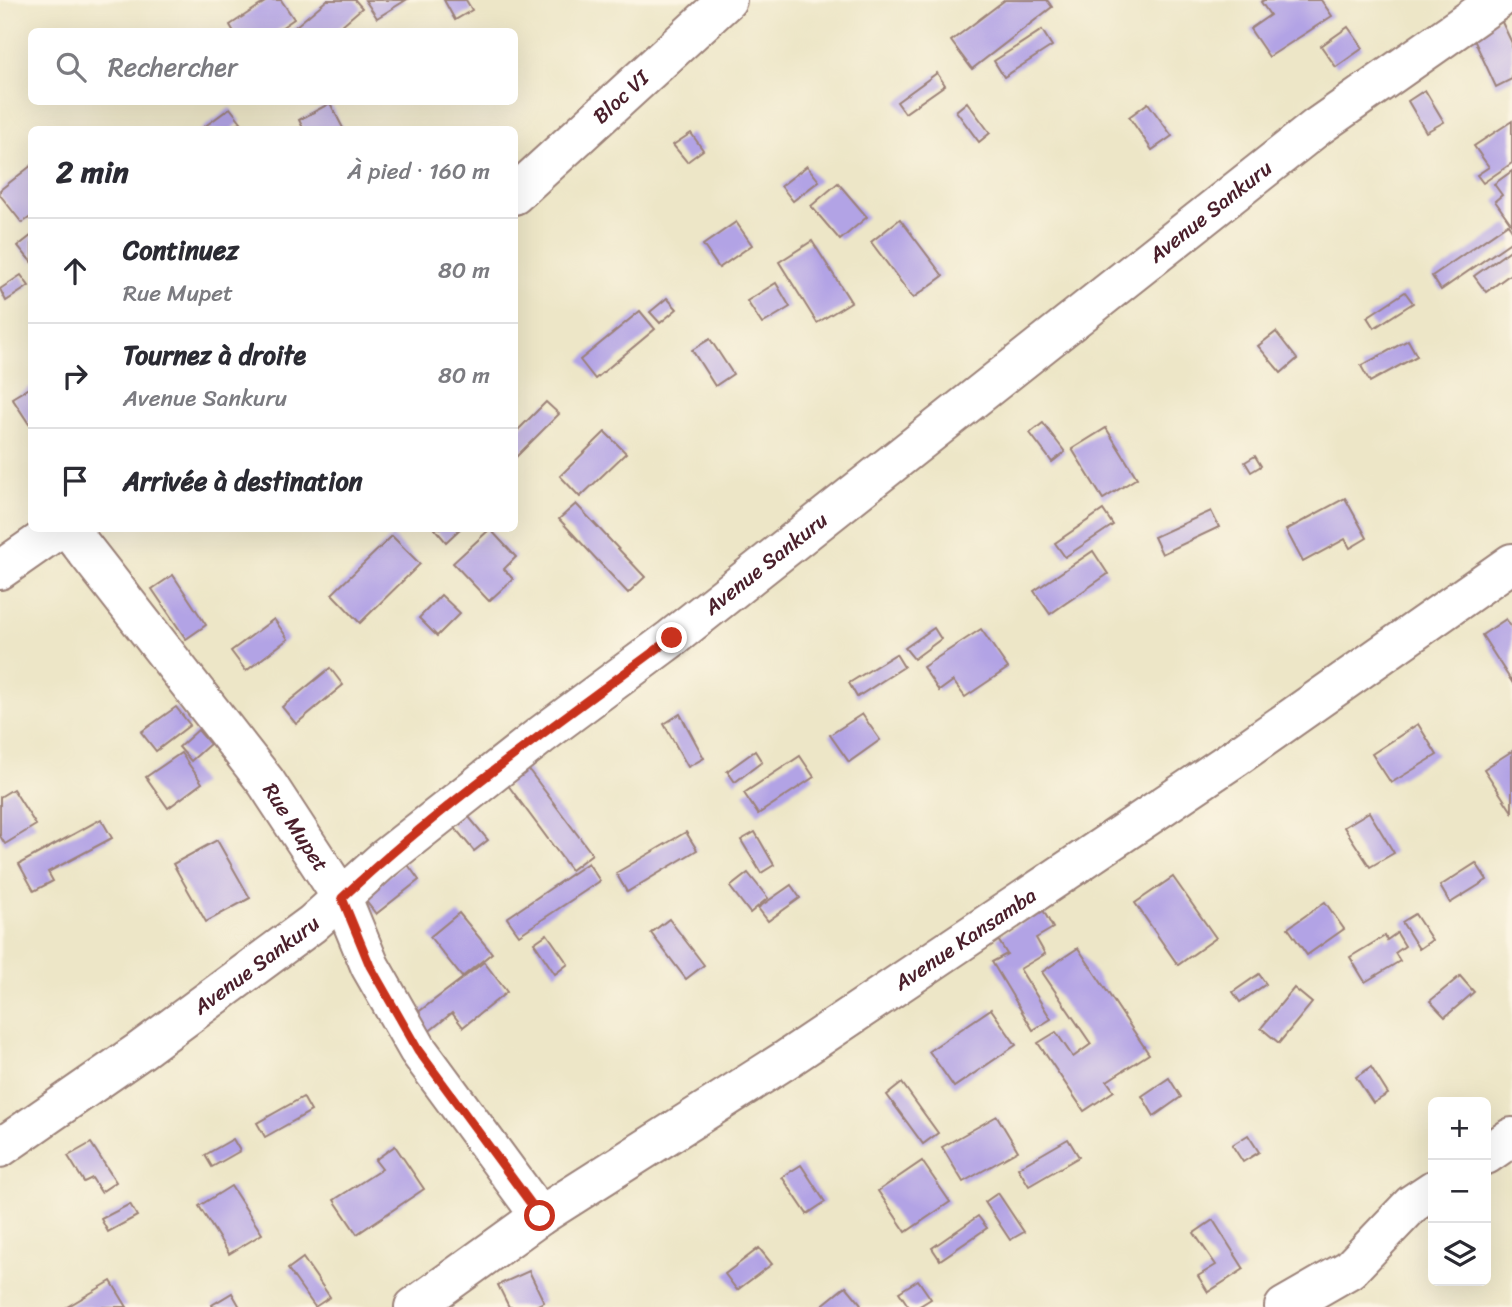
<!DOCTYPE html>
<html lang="fr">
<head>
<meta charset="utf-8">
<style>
	:root { --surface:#fff; --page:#f7f7f7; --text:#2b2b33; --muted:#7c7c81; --line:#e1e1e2 }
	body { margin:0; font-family:Sriracha,sans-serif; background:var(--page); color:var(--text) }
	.controls { position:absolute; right:21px; bottom:21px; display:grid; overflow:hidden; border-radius:10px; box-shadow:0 7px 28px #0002 }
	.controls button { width:63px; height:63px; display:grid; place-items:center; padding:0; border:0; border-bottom:2px solid var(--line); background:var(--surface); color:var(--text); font:35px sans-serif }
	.stop { position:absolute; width:21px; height:21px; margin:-16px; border:5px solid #c8321e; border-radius:50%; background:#fff }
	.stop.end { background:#c8321e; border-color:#fff; box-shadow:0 2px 7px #0008 }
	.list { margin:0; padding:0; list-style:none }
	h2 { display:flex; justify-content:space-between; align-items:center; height:91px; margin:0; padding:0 28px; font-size:30px }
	h2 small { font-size:23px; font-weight:400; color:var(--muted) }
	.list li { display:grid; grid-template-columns:46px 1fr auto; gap:21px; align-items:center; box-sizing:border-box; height:105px; padding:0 28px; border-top:2px solid var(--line) }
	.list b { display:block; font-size:26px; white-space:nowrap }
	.list p { margin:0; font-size:23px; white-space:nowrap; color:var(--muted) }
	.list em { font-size:23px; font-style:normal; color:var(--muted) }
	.icon { flex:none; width:38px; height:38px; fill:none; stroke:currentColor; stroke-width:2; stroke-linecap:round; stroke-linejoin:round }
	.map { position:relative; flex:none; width:1512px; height:1307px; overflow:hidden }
	.search { position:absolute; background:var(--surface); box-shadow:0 7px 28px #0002; left:28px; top:28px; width:490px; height:77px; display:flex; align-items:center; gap:18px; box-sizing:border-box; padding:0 24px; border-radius:10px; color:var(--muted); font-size:26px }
	.panel { position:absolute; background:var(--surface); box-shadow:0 7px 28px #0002; left:28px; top:126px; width:490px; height:406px; border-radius:10px }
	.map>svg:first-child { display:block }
	.building { fill:#b2a3e5 }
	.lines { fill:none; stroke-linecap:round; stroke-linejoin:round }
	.minor-casing { stroke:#9c8279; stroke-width:42 }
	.minor { stroke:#fff; stroke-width:38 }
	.route { stroke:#c8321e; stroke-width:9 }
	.labels { text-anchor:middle; stroke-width:5; stroke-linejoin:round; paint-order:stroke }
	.street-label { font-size:21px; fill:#4a1f2b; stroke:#fcf5e5 }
</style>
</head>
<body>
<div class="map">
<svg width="1512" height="1307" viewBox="0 0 1512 1307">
	<rect width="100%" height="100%" fill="#fcf5e5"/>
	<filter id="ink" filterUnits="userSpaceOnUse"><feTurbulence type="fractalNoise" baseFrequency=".0143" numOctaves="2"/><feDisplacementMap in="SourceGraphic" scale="14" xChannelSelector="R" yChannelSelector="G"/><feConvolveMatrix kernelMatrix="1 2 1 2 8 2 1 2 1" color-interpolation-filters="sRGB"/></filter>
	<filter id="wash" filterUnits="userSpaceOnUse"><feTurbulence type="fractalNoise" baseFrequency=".00686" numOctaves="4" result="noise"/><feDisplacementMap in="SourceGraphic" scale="28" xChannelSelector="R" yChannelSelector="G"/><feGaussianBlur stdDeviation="1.57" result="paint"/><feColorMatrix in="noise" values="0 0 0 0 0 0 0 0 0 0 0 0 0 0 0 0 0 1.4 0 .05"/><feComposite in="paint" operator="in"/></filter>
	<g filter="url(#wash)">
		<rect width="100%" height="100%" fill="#ede6c7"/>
		<g id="blocks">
			<!-- building -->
			<g class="building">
				<path d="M268 0H281L294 19 275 32H234L230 25Z"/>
				<path d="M327 0H355L362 8 334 32H289Z"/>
				<path d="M365 0H406L377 18Z"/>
				<path d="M444 0H466L472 10 455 20Z"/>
				<path d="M1005 0H1047L1052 7 972 69 951 41Z"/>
				<path d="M1264 0H1321L1332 16 1269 57 1250 29 1270 15 1261 2Z"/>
				<path d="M1500 18 1512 43V79L1496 87 1470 31Z"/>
				<path d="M1348 27 1363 48 1336 67 1321 46Z"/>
				<path d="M1042 30 1052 46 1004 77 994 61Z"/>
				<path d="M937 73 945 85 905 113 897 102Z"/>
				<path d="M1425 90 1444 122 1426 132 1408 101Z"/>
				<path d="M967 102 990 133 979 142 956 111Z"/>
				<path d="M330 103 344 130H304L299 120Z"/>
				<path d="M1148 103 1172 136 1152 150 1129 117Z"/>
				<path d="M230 108 241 122 230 130H200Z"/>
				<path d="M1512 121V163L1483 183 1477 175 1489 167 1474 146Z"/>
				<path d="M691 133 703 150 687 162 673 145Z"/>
				<path d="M32 165V216L22 223 0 195V190Z"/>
				<path d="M807 166 819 181 793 201 781 186Z"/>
				<path d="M1512 171V225L1495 201 1502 195 1494 184Z"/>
				<path d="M838 183 867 217 840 240 811 206Z"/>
				<path d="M900 219 943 276 913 298 871 242Z"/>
				<path d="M736 222 752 245 719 268 703 245Z"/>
				<path d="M1508 224 1512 230V241L1441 290 1432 276Z"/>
				<path d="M32 235V263L18 246Z"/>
				<path d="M812 241 851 302 817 323 779 262Z"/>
				<path d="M1512 249V273L1486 292 1474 276Z"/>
				<path d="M21 275 29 286 6 301 0 289Z"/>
				<path d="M776 283 790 307 762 324 747 301Z"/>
				<path d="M1405 292 1413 303 1374 328 1367 317Z"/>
				<path d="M667 298 677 309 660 323 650 312Z"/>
				<path d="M640 311 655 329 595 379 580 360Z"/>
				<path d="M1276 332 1297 359 1281 373 1258 346Z"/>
				<path d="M710 339 733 374 715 386 692 350Z"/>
				<path d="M1408 340 1417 356 1370 382 1361 366Z"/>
				<path d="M32 386V423L29 424 12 398Z"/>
				<path d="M546 402 559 414 514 459V434Z"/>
				<path d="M1043 423 1065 452 1052 462 1030 433Z"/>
				<path d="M1106 428 1137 478 1103 499 1072 449Z"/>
				<path d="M605 432 626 453 580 497 560 476Z"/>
				<path d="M1255 456 1261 466 1251 472 1245 462Z"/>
				<path d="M1345 498 1367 538 1350 548 1345 539 1303 562 1286 530Z"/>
				<path d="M576 504 645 577 628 593 559 519Z"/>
				<path d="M1103 510 1113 525 1065 557 1055 543Z"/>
				<path d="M1211 511 1219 527 1162 554 1154 537Z"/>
				<path d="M434 528H461L446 542Z"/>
				<path d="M490 529 516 557 504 569 513 579 489 601 453 563Z"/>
				<path d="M392 536 420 564 360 623 332 594Z"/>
				<path d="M1093 551 1108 574 1050 614 1034 591Z"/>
				<path d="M173 575 206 625 186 639 152 589Z"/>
				<path d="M441 595 460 613 437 636 419 618Z"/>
				<path d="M274 619 288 639 246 671 231 651Z"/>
				<path d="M1506 619 1512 628V682L1482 635Z"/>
				<path d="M934 628 941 639 914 659 905 648Z"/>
				<path d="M981 629 1008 668 965 697 953 681 939 691 923 667Z"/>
				<path d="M896 654 904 667 857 697 849 683Z"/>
				<path d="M330 668 343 685 296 724 282 707Z"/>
				<path d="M176 707 190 725 156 751 141 732Z"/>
				<path d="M680 714 704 758 688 767 664 724Z"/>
				<path d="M862 714 880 740 849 762 830 735Z"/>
				<path d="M1418 724 1437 755 1391 783 1372 754Z"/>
				<path d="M198 730 210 744 191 761 179 747Z"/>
				<path d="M755 751 762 762 735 782 727 771Z"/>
				<path d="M1512 751V812L1484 769Z"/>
				<path d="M181 753 202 783 168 808 146 777Z"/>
				<path d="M800 756 814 777 758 814 744 793Z"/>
				<path d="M523 762 592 854 571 870 502 777Z"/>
				<path d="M13 789 36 825 5 844 0 836V797Z"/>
				<path d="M464 811 488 840 474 851 450 822Z"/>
				<path d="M1369 812 1394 853 1370 867 1344 827Z"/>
				<path d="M101 819 112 838 48 872 53 881 34 891 19 864Z"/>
				<path d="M686 832 697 850 627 892 616 873Z"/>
				<path d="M755 832 774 865 761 873 741 840Z"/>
				<path d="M217 840 250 898 206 922 173 864Z"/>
				<path d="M406 862 419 880 376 914 362 896Z"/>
				<path d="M588 863 600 881 519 935 507 918Z"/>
				<path d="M1476 863 1487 880 1450 903 1440 886Z"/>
				<path d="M748 873 768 898 750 913 730 887Z"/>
				<path d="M1173 877 1216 938 1178 965 1135 903Z"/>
				<path d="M791 885 800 898 768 921 758 908Z"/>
				<path d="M1325 902 1344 929 1307 955 1288 928Z"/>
				<path d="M1043 910 1053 928 1036 938 1045 954 1020 969 1051 1019 1033 1030 992 962 1007 954 997 938Z"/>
				<path d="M459 913 492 953 462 977 430 937Z"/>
				<path d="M1415 914 1432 940 1419 949 1402 922Z"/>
				<path d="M669 919 704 965 686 979 651 933Z"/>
				<path d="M1397 933 1405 946 1395 953 1400 961 1365 982 1350 957 1385 936 1387 940Z"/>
				<path d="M547 934 568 964 555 974 534 943Z"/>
				<path d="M1078 948 1149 1054 1107 1081 1114 1091 1084 1111 1038 1043 1056 1032 1073 1057 1091 1044 1042 972Z"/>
				<path d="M484 962 507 992 463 1027 452 1013 422 1037 408 1020Z"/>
				<path d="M1259 974 1266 984 1240 1002 1233 992Z"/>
				<path d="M1460 976 1474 992 1445 1017 1430 1001Z"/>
				<path d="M1294 988 1312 1003 1279 1043 1261 1028Z"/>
				<path d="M991 1009 1016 1045 954 1087 929 1051Z"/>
				<path d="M1371 1067 1388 1094 1373 1103 1356 1077Z"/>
				<path d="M1169 1078 1181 1097 1154 1116 1142 1096Z"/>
				<path d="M902 1083 938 1133 923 1144 887 1095Z"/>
				<path d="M303 1097 311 1111 265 1137 257 1123Z"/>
				<path d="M997 1116 1018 1151 963 1182 942 1147Z"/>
				<path d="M1248 1135 1259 1152 1243 1162 1232 1145Z"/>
				<path d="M233 1139 240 1151 212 1167 205 1155Z"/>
				<path d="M1068 1139 1079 1157 1029 1186 1018 1168Z"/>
				<path d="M91 1143 116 1182 101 1192 92 1178 84 1182 68 1156Z"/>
				<path d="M395 1146 424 1189 357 1234 334 1200 382 1169 375 1160Z"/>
				<path d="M922 1161 950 1202 906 1232 878 1191Z"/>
				<path d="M801 1165 825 1202 807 1214 782 1177Z"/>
				<path d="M231 1186 262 1234 229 1254 199 1206Z"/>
				<path d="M998 1193 1024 1232 1010 1240 985 1202Z"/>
				<path d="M130 1204 137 1216 108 1232 101 1219Z"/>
				<path d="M978 1216 987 1228 940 1260 932 1248Z"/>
				<path d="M1213 1220 1244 1269 1208 1292 1198 1276 1216 1265 1194 1233Z"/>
				<path d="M759 1248 772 1264 737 1290 725 1274Z"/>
				<path d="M303 1258 330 1297 315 1307 288 1269Z"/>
				<path d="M529 1271 544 1302 534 1307H509L498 1285Z"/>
				<path d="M918 1280 931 1299 918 1307H909L899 1292Z"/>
				<path d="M111 1281 127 1307H67Z"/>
				<path d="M846 1286 861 1304 858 1307H820Z"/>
				<path d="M232 1293 240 1307H213L212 1305Z"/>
			</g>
		</g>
	</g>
	<g filter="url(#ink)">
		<use href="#blocks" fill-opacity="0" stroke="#9c8279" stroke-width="2"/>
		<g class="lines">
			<!-- minor casing -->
			<g class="minor-casing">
				<g id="minor">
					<path id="s1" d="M514 195 727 0"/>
					<path id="s2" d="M68 528 266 782 342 898 370 966 418 1050 540 1216"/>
					<path d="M0 570 60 528"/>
					<path id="s3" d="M0 1148 140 1051 312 924 384 859 540 736 672 638 1317 127 1498 0"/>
					<path d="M1486 1155 1512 1137"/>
					<path id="s4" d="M414 1307 540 1216 787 1059 1236 757 1512 563"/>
					<path d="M1284 1307 1350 1269 1412 1204 1433 1190"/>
				</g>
			</g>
			<!-- minor -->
			<use href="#minor" class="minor"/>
		</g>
	</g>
	<g class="lines" filter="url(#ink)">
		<!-- route -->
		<path class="route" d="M540 1216 418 1050 370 966 342 898C444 802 560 721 672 638"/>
	</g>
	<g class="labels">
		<!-- street labels -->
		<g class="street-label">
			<text dy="7" stroke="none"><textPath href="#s1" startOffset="145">Bloc VI</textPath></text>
			<text dy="7" stroke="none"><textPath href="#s3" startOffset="1531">Avenue Sankuru</textPath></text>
			<text dy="7" stroke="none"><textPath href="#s3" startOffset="964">Avenue Sankuru</textPath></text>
			<text dy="7" stroke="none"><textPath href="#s2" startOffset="376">Rue Mupet</textPath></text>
			<text dy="7" stroke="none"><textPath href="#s4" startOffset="663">Avenue Kansamba</textPath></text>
			<text dy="7" stroke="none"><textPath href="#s3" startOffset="315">Avenue Sankuru</textPath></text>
		</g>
	</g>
</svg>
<div class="controls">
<button>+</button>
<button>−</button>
<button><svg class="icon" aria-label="layers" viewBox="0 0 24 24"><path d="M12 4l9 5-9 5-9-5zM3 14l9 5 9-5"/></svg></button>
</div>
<div class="stop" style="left:540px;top:1216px"></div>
<div class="stop end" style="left:672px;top:638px"></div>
<div class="search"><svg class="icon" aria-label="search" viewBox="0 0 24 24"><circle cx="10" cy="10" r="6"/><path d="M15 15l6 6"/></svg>Rechercher</div>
<section class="panel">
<h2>2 min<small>À pied · 160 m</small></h2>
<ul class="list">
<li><svg class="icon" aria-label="ahead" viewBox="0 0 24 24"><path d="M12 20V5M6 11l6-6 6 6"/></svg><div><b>Continuez</b><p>Rue Mupet</p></div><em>80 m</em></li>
<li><svg class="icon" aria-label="right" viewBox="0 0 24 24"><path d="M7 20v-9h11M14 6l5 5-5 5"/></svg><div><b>Tournez à droite</b><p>Avenue Sankuru</p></div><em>80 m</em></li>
<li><svg class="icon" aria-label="arrive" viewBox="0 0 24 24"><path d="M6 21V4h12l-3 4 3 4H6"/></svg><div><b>Arrivée à destination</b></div></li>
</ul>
</section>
</div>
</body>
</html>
